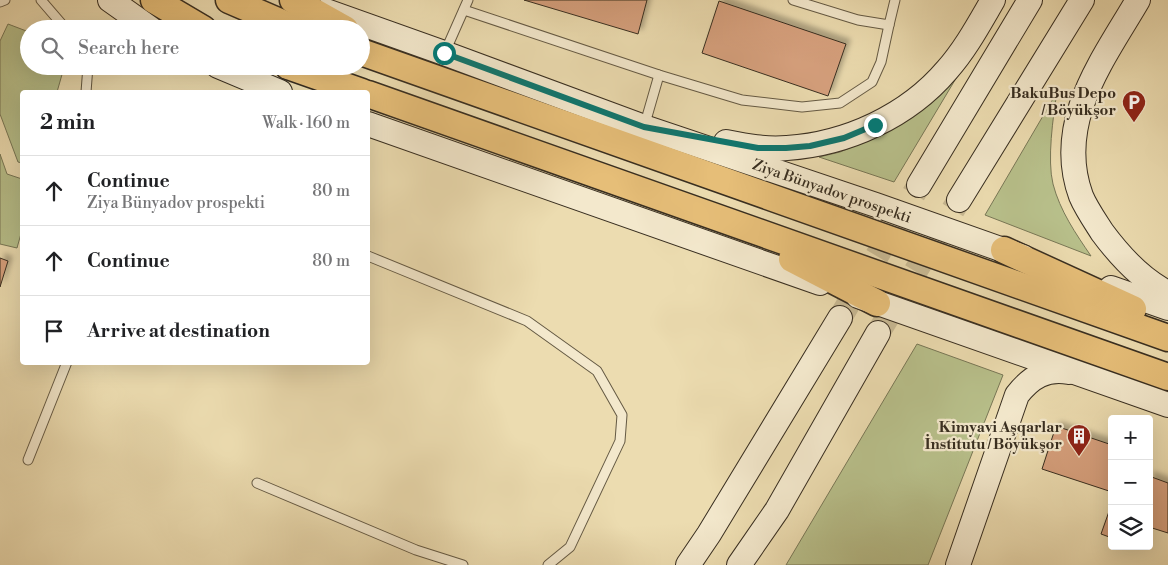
<!DOCTYPE html>
<html lang="en">
<head>
<meta charset="utf-8">
<style>
	:root { --surface:#fff; --page:#f6f6f6; --text:#202124; --muted:#757577; --line:#e0e0e0 }
	body { margin:0; font-family:"Libre Bodoni",serif; background:var(--page); color:var(--text) }
	.controls { position:absolute; right:15px; bottom:15px; display:grid; overflow:hidden; border-radius:5px; box-shadow:0 5px 20px #0002 }
	.controls button { width:45px; height:45px; display:grid; place-items:center; padding:0; border:0; border-bottom:1px solid var(--line); background:var(--surface); color:var(--text); font:25px sans-serif }
	.stop { position:absolute; width:15px; height:15px; margin:-11px; border:4px solid #0f766e; border-radius:50%; background:#fff }
	.stop.end { background:#0f766e; border-color:#fff; box-shadow:0 1px 5px #0008 }
	.list { margin:0; padding:0; list-style:none }
	h2 { display:flex; justify-content:space-between; align-items:center; height:65px; margin:0; padding:0 20px; font-size:21px }
	h2 small { font-size:16px; font-weight:400; color:var(--muted) }
	.list li { display:grid; grid-template-columns:32px 1fr auto; gap:15px; align-items:center; box-sizing:border-box; height:70px; padding:0 20px; border-top:1px solid var(--line) }
	.list b { display:block; font-size:19px; white-space:nowrap }
	.list p { margin:0; font-size:16px; white-space:nowrap; color:var(--muted) }
	.list em { font-size:16px; font-style:normal; color:var(--muted) }
	.icon { flex:none; width:28px; height:28px; fill:none; stroke:currentColor; stroke-width:2; stroke-linecap:round; stroke-linejoin:round }
	.map { position:relative; flex:none; width:1168px; height:565px; overflow:hidden }
	.search { position:absolute; background:var(--surface); box-shadow:0 5px 20px #0002; left:20px; top:20px; width:350px; height:55px; display:flex; align-items:center; gap:12px; box-sizing:border-box; padding:0 18px; border-radius:28px; color:var(--muted); font-size:19px }
	.panel { position:absolute; background:var(--surface); box-shadow:0 5px 20px #0002; left:20px; top:90px; width:350px; height:275px; border-radius:5px }
	.map>svg:first-child { display:block }
	.green { fill:#b8c08b; stroke:#787756 }
	.building { fill:#d6a07d; stroke:#382e20; filter:url(#shadow) }
	.lines { fill:none; stroke-linecap:round; stroke-linejoin:round }
	.secondary-tunnel { stroke:#c8b993; stroke-width:24; stroke-dasharray:24 12; stroke-linecap:butt }
	.lane-casing { stroke:#655a44; stroke-width:11 }
	.secondary-casing { stroke:#382e20; stroke-width:26 }
	.primary-casing { stroke:#382e20; stroke-width:29 }
	.lane { stroke:#f3e8cc; stroke-width:9 }
	.secondary { stroke:#f3e8cc; stroke-width:24 }
	.primary { stroke:#e6be78; stroke-width:26 }
	.route { stroke:#0f766e; stroke-width:6 }
	.labels { text-anchor:middle; stroke-width:4.5; stroke-linejoin:round; paint-order:stroke }
	.poi-label { font-size:15px; font-weight:bold; fill:#382e20; stroke:#f3e8cc; text-anchor:end }
	.street-label { font-size:15px; fill:#382e20; stroke:#f3e8cc }
</style>
</head>
<body>
<div class="map">
<svg width="1168" height="565" viewBox="0 0 1168 565">
	<defs>
		<filter id="shadow"><feDropShadow dx="4.5" dy="-4.5" stdDeviation="2.5" flood-color="#0004"/></filter>
	</defs>
	<rect width="100%" height="100%" fill="#ecdcb0"/>
	<filter id="stains"><feTurbulence type="fractalNoise" baseFrequency=".004" numOctaves="4"/><feColorMatrix values="0 0 0 0 .2 0 0 0 0 .09 0 0 0 0 .02 0 0 0 .5 -.17"/></filter>
	<radialGradient id="worn" r=".72"><stop offset=".6" stop-color="#630" stop-opacity="0"/><stop offset="1" stop-color="#630" stop-opacity=".3"/></radialGradient>
	<!-- green -->
	<g class="green">
		<path d="M8 24 29 32V66H59L63 71 57 92H22V163L18 162 0 114V41Z"/>
		<path d="M967 60 894 182 819 157 840 152 871 139Z"/>
		<path d="M1057 92C1053 117 1047 160 1053 184 1060 211 1076 234 1091 256L985 215Z"/>
		<path d="M0 154 7 174 22 179V230L17 248 0 244Z"/>
		<path d="M917 344 1003 375 928 565H786Z"/>
	</g>
	<!-- building -->
	<g class="building">
		<path d="M524 0H647L638 34Z"/>
		<path d="M719 1 846 44 828 96 702 53Z"/>
		<path d="M0 258 8 261 0 287Z"/>
		<path d="M1056 426 1112 445V492L1042 469Z"/>
		<path d="M1149 476 1168 483V533L1149 527Z"/>
		<path d="M1112 503V538L1101 534Z"/>
	</g>
	<g class="lines">
		<!-- secondary-tunnel -->
		<g class="secondary-tunnel">
			<path d="M840 318 919 185"/>
			<path d="M878 333 959 200"/>
		</g>
		<!-- lane casing -->
		<g class="lane-casing">
			<g id="lane">
				<path d="M41 0 66 29"/>
				<path d="M793 0 858 20 889 25 895 0"/>
				<path d="M0 2 5 0"/>
				<path d="M464 10 659 75 742 100 802 107 840 103 872 82 881 62 889 25"/>
				<path d="M445 52 468 0"/>
				<path d="M86 92 88 66"/>
				<path d="M644 127 659 75"/>
				<path d="M368 256 527 321 597 371 622 415 620 441 570 547 548 565"/>
				<path d="M28 460 67 362"/>
				<path d="M257 483 416 550 463 565"/>
			</g>
		</g>
		<!-- secondary casing -->
		<g class="secondary-casing">
			<g id="secondary">
				<path d="M110 0 151 29"/>
				<path d="M1138 0C1103 60 1054 122 1081 196 1086 208 1095 221 1102 232 1119 255 1142 280 1168 293"/>
				<path d="M326 11 444 53 644 127 876 205 1023 257"/>
				<path d="M218 66 280 92"/>
				<path d="M368 124 820 283"/>
				<path d="M726 142C746 146 766 150 787 148 847 144 908 116 947 70 965 50 979 24 993 0"/>
				<path d="M919 185 1030 0"/>
				<path d="M959 200 1082 0"/>
				<path d="M1111 288 1168 308"/>
				<path d="M858 296 1168 405"/>
				<path d="M688 565 709 534 840 318"/>
				<path d="M739 565 777 510 878 333"/>
				<path d="M958 565 1017 395C1031 377 1046 368 1069 372"/>
			</g>
		</g>
		<!-- primary casing -->
		<g class="primary-casing">
			<g id="primary">
				<path d="M154 0 203 29"/>
				<path d="M229 0 296 29"/>
				<path d="M293 0 345 29"/>
				<path d="M361 52 1168 338"/>
				<path d="M288 66 362 92"/>
				<path d="M368 94 1168 377"/>
				<path d="M1004 250 1133 309"/>
				<path d="M792 259 877 303"/>
			</g>
		</g>
		<!-- lane -->
		<use href="#lane" class="lane"/>
		<!-- secondary -->
		<use href="#secondary" class="secondary"/>
		<!-- primary -->
		<use href="#primary" class="primary"/>
	</g>
	<g class="lines">
		<!-- route -->
		<path class="route" d="M444 53 644 127 758 148H786L810 146 844 138 875 125"/>
	</g>
	<!-- icons -->
	<defs>
		<g id="parking-pin" transform="scale(1.25)"><path d="M0 17L-7.5 6A9.5 9.5 0 1 1 7.5 6Z" fill="#8f2418" stroke="#f3e8cc"/><path d="M-3.5-5.5H1a3.5 3.5 0 0 1 0 7H-1V5.5H-3.5ZM-1-3.4V-.6H.8a1.4 1.4 0 0 0 0-2.8Z" fill="#fff"/></g>
		<g id="building-pin" transform="scale(1.25)"><path d="M0 17L-7.5 6A9.5 9.5 0 1 1 7.5 6Z" fill="#8f2418" stroke="#f3e8cc"/><path d="M-4-6H4V6H1V3H-1V6H-4ZM-2.5-4.3h1.7v1.8h-1.7ZM.8-4.3h1.7v1.8H.8ZM-2.5-1h1.7V.8h-1.7ZM.8-1h1.7V.8H.8Z" fill="#fff"/></g>
	</defs>
	<g fill-rule="evenodd">
		<use href="#parking-pin" x="1134" y="102"/>
		<use href="#building-pin" x="1079" y="436"/>
	</g>
	<g class="labels">
		<!-- poi labels -->
		<g class="poi-label">
			<text x="1116" y="98">BakuBus Depo<tspan x="1116" dy="17">/ Böyükşor</tspan></text>
			<text x="1062" y="432">Kimyavi Aşqarlar<tspan x="1062" dy="17">İnstitutu / Böyükşor</tspan></text>
		</g>
		<!-- street labels -->
		<g class="street-label">
			<text transform="translate(832 191) rotate(19)" y="5">Ziya Bünyadov prospekti</text>
		</g>
	</g>
	<rect width="100%" height="100%" filter="url(#stains)"/>
	<rect width="100%" height="100%" fill="url(#worn)"/>
</svg>
<div class="controls">
<button>+</button>
<button>−</button>
<button><svg class="icon" aria-label="layers" viewBox="0 0 24 24"><path d="M12 4l9 5-9 5-9-5zM3 14l9 5 9-5"/></svg></button>
</div>
<div class="stop" style="left:444px;top:53px"></div>
<div class="stop end" style="left:875px;top:125px"></div>
<div class="search"><svg class="icon" aria-label="search" viewBox="0 0 24 24"><circle cx="10" cy="10" r="6"/><path d="M15 15l6 6"/></svg>Search here</div>
<section class="panel">
<h2>2 min<small>Walk · 160 m</small></h2>
<ul class="list">
<li><svg class="icon" aria-label="ahead" viewBox="0 0 24 24"><path d="M12 20V5M6 11l6-6 6 6"/></svg><div><b>Continue</b><p>Ziya Bünyadov prospekti</p></div><em>80 m</em></li>
<li><svg class="icon" aria-label="ahead" viewBox="0 0 24 24"><path d="M12 20V5M6 11l6-6 6 6"/></svg><div><b>Continue</b></div><em>80 m</em></li>
<li><svg class="icon" aria-label="arrive" viewBox="0 0 24 24"><path d="M6 21V4h12l-3 4 3 4H6"/></svg><div><b>Arrive at destination</b></div></li>
</ul>
</section>
</div>
</body>
</html>
